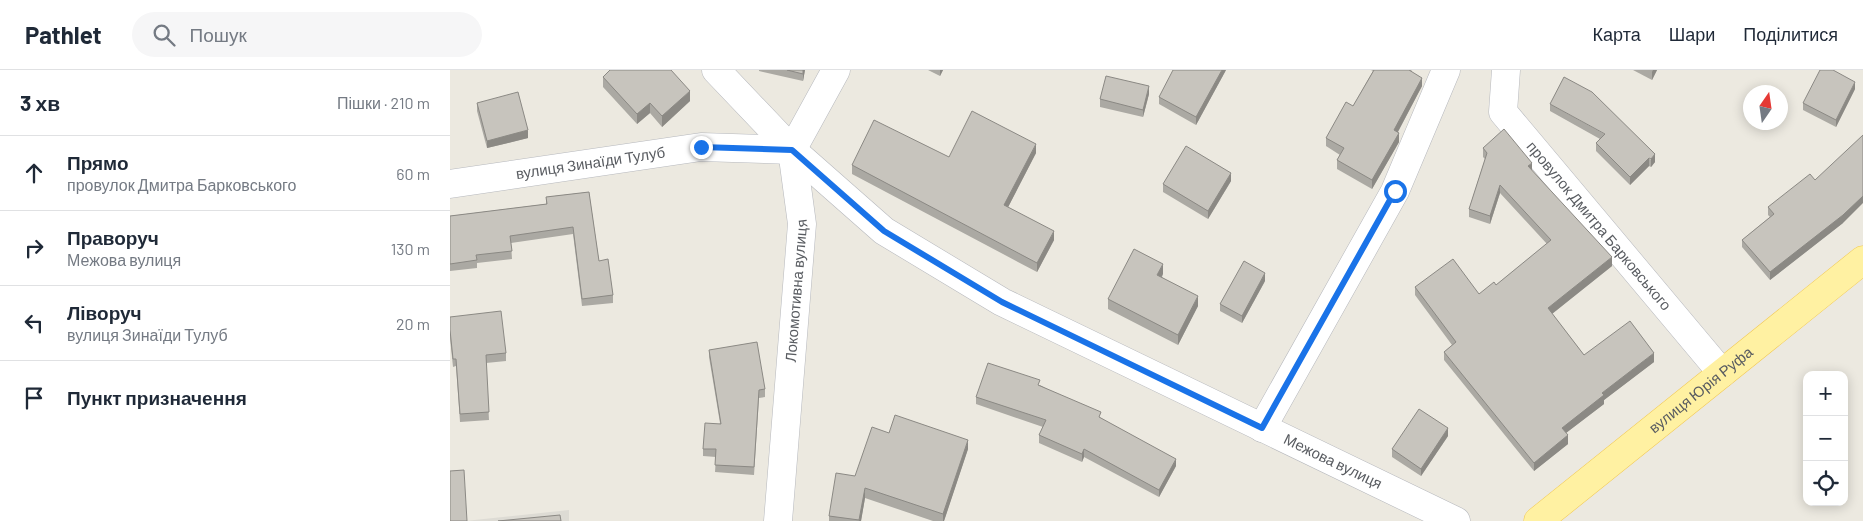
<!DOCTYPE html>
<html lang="uk">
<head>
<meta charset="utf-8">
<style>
	:root { --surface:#fff; --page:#f6f6f7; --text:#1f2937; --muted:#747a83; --line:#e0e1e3 }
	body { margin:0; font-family:Barlow,sans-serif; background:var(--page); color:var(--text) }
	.controls { position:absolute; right:15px; bottom:15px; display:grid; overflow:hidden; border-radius:10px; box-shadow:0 2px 12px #0003 }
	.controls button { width:45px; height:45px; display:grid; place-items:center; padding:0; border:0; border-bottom:1px solid var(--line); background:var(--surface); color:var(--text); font:25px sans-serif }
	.compass { position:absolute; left:1293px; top:15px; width:45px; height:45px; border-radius:50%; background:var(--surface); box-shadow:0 2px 12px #0003; rotate:13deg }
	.stop { position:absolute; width:15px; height:15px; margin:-11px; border:4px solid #1a73e8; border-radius:50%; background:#fff }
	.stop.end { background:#1a73e8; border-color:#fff; box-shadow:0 1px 5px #0008 }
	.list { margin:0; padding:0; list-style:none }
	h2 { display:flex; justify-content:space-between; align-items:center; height:65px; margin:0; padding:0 20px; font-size:21px }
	h2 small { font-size:16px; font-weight:400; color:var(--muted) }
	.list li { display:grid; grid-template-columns:32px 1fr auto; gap:15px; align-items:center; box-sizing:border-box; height:75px; padding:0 20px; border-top:1px solid var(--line) }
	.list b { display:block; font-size:19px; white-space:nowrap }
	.list p { margin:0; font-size:16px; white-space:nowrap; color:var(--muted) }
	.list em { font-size:16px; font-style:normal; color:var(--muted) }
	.icon { flex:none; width:28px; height:28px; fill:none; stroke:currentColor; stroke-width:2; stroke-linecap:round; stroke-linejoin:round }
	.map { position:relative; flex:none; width:1413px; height:451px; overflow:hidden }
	header { display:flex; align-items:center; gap:30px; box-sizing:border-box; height:70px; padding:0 25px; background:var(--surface); border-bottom:1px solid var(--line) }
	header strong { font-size:24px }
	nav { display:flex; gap:28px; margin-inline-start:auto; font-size:18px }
	.search { width:350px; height:45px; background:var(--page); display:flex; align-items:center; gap:12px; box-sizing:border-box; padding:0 18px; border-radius:28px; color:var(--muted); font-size:19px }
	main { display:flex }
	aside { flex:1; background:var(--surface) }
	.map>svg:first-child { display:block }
	.industrial { fill:#dddbd4 }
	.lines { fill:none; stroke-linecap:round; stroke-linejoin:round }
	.minor-casing { stroke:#b6b8bd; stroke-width:29 }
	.major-casing { stroke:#f2c852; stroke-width:29 }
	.minor { stroke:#fff; stroke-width:28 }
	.major { stroke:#fff1a2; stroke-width:28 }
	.wall { fill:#aba9a3 }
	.shaded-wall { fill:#8b8984 }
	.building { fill:#c7c4bd; stroke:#8b8984 }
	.route { stroke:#1a73e8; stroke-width:6 }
	.labels { text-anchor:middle; stroke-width:4.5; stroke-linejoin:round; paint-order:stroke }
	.street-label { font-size:15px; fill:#595c61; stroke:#fff }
</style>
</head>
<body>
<header>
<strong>Pathlet</strong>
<div class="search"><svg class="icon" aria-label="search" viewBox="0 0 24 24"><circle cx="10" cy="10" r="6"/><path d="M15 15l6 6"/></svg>Пошук</div>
<nav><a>Карта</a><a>Шари</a><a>Поділитися</a></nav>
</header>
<main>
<aside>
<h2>3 хв<small>Пішки · 210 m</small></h2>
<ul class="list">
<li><svg class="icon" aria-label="ahead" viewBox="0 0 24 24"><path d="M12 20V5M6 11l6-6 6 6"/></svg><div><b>Прямо</b><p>провулок Дмитра Барковського</p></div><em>60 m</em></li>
<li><svg class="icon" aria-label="right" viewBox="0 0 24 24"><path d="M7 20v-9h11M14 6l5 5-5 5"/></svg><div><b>Праворуч</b><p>Межова вулиця</p></div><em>130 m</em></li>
<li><svg class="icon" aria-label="left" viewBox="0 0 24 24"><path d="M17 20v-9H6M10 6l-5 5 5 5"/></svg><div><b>Ліворуч</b><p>вулиця Зинаїди Тулуб</p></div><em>20 m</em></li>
<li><svg class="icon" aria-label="arrive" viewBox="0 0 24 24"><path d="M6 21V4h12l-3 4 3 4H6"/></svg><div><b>Пункт призначення</b></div></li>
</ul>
</aside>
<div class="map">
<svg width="1413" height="451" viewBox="0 0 1413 451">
	<rect width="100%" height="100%" fill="#ece9e0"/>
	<!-- industrial -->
	<path class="industrial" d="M119 440V451H15Z"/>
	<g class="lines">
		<!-- minor casing -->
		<g class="minor-casing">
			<g id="minor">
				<path id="s1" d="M266 0 342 80 434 161 552 232 1006 451"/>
				<path id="s2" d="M1056 0 1053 42 1272 303"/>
				<path id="s3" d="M0 114 251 77 342 80"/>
				<path d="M812 358 945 121 996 0"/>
				<path id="s4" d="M328 451 352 154 342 80 386 0"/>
			</g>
		</g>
		<!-- major casing -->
		<g class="major-casing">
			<g id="major">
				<path id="s5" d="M1088 451 1413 190"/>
			</g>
		</g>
		<!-- minor -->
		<use href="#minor" class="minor"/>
		<!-- major -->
		<use href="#major" class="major"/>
	</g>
	<!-- wall -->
	<g class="wall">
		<path d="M309 0H355L353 11 309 1Z"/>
		<path d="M478 0H493L490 6Z"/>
		<path d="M776 0 746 55 709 34V27Z"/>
		<path d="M921 0H962L961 1 972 16 948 62 949 72 922 119 887 99V90L890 85 876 76V68L903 36 923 1Z"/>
		<path d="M1183 0H1207L1202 10Z"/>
		<path d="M153 7 240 31 212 57 200 43 187 54 153 17Z"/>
		<path d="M1405 19 1386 57 1353 40V33Z"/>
		<path d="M699 24 693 47 650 37V29Z"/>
		<path d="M27 33 78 68 37 78 27 41Z"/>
		<path d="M1100 34 1205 92 1201 97 1199 96 1180 115 1146 81V73L1150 69 1100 41Z"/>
		<path d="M1033 78 1082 101 1162 196 1102 244 1134 285 1204 292 1154 330V334L1116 363 1118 374 1084 401 994 290V282L1002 275 965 225V217L1029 224 1046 215 1097 174 1050 123 1040 154 1019 147V139L1035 89 1033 87Z"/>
		<path d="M586 83 558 137 604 170 587 202 402 104V95L499 87Z"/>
		<path d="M1365 110 1393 153 1320 210 1292 177V170L1320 147 1318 145V137Z"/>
		<path d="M781 111 758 149 713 122V114Z"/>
		<path d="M139 122 149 191 163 225V233L132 236 123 164 61 173 62 189 27 193V198L0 201V146L96 134V127Z"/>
		<path d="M713 204 712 207 748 236 728 275 658 239V229Z"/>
		<path d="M815 211 792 253 770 241V234Z"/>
		<path d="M0 247 56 283V291L36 293 39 350 10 352 6 296 3 297 0 268Z"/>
		<path d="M259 280 315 319V327L309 328 304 405 265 402 266 387 253 386V379L270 353 259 287Z"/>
		<path d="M590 315 651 348 726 396 709 427 634 387 632 392 589 373V365L593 357 526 334V327Z"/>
		<path d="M439 363 518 379 494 451H483L415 428 411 451H379V446L405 406Z"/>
		<path d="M998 366 971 406 942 387V379Z"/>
	</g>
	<!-- shaded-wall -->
	<g class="shaded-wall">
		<path d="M353 0H355L353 11Z"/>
		<path d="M490 0H493L490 6Z"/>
		<path d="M772 0H776L746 55V47Z"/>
		<path d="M1203 0H1207L1202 10V2Z"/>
		<path d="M972 8V16L944 69V60Z"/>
		<path d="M1405 12V19L1386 57V50Z"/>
		<path d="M699 16V24L693 47V40Z"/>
		<path d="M240 21V31L212 57V46Z"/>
		<path d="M200 33V43L187 54V44Z"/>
		<path d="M78 60V68L37 78V71Z"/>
		<path d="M949 63V72L922 119V110Z"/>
		<path d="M586 74V83L554 145V135Z"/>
		<path d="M1205 84V92L1201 97V89Z"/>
		<path d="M1199 88V96L1180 115V107Z"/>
		<path d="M1082 93V101L1078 96Z"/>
		<path d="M781 103V111L758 149V141Z"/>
		<path d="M1050 115V123L1040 154V146Z"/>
		<path d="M1413 126V133L1393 153 1320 210V202Z"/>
		<path d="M604 161V170L587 202V193Z"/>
		<path d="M1162 187V196L1098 247V238Z"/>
		<path d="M713 194V204L707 215V205Z"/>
		<path d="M815 203V211L792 253V246Z"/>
		<path d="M748 226V236L728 275V265Z"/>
		<path d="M1204 283V292L1154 330V334L1112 366V358L1152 323Z"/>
		<path d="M998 358V366L971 406V399Z"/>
		<path d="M1118 365V374L1084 401V393Z"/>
		<path d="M518 370V379L494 451H493V444Z"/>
		<path d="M634 379V387L632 392V384Z"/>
		<path d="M726 389V396L709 427V420Z"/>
		<path d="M415 418V428L411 451H409Z"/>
	</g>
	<!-- building -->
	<g class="building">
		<path d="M160 0H221L240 21 212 46 200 33 187 44 153 7Z"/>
		<path d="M337 0H353V4Z"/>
		<path d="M723 0H772L746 47 709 27Z"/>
		<path d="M924 0H959L972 8 944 60 949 63 922 110 887 90 894 78 876 68 896 32 903 36Z"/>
		<path d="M1370 0H1383L1405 12 1386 50 1353 33Z"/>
		<path d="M656 6 699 16 693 40 650 29Z"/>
		<path d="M1114 7 1142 22 1205 84 1201 89 1199 88 1180 107 1146 73 1155 64 1100 34Z"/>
		<path d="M68 22 78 60 37 71 27 33Z"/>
		<path d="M522 41 586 74 554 135 604 161 587 193 402 95 424 50 499 87Z"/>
		<path d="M1054 59 1082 93 1078 96 1162 187 1098 238 1134 285 1180 251 1204 283 1152 323 1154 325 1112 358 1118 365 1084 393 994 282 1006 272 965 217 1003 189 1029 224 1044 212 1046 215 1101 170 1050 115 1040 146 1019 139 1037 83 1033 78Z"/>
		<path d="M1413 65V126L1393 145 1320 202 1292 170 1324 144 1318 137 1360 104 1365 110Z"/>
		<path d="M736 76 781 103 758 141 713 114Z"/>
		<path d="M139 122 149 191 158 189 163 225 132 229 123 157 60 166 62 181 26 185 27 190 0 194V146L97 134 96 127Z"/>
		<path d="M684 179 713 194 707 205 748 226 728 265 658 229Z"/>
		<path d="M794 191 815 203 792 246 770 234Z"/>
		<path d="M51 241 56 283 36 285 39 342 10 344 6 289H3L0 260V247Z"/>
		<path d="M307 272 315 319 309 320 304 397 265 395 266 379H253L255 353 271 354 259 280Z"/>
		<path d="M538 293 590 310 588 315 651 342 649 347 726 389 709 420 634 379 632 384 589 365 596 350 526 327Z"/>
		<path d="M969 339 998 358 971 399 942 379Z"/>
		<path d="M445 345 518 370 493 444 415 418 409 450 379 446 386 403 405 406 422 357 439 363Z"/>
		<path d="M14 400 17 451H0V401Z"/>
		<path d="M110 445 111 451H48Z"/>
	</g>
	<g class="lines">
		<!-- route -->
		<path class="route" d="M251 77 342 80 434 161 552 232 812 358 945 121"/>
	</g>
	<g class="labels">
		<!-- street labels -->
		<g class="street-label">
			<text dy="5" stroke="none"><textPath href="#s3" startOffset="142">вулиця Зинаїди Тулуб</textPath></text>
			<text dy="5" stroke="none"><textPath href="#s2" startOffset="191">провулок Дмитра Барковського</textPath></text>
			<text dy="5" stroke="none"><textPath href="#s4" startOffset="231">Локомотивна вулиця</textPath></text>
			<text dy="5" stroke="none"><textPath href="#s5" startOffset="209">вулиця Юрія Руфа</textPath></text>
			<text dy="5" stroke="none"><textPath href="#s1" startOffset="738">Межова вулиця</textPath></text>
		</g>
	</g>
</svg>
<div class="controls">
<button>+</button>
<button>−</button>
<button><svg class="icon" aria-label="locate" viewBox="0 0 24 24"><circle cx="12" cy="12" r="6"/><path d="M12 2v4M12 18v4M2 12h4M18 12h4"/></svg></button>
</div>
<svg class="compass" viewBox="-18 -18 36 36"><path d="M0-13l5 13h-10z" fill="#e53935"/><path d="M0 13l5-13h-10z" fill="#747a83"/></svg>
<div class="stop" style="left:945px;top:121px"></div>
<div class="stop end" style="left:251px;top:77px"></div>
</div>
</main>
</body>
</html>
